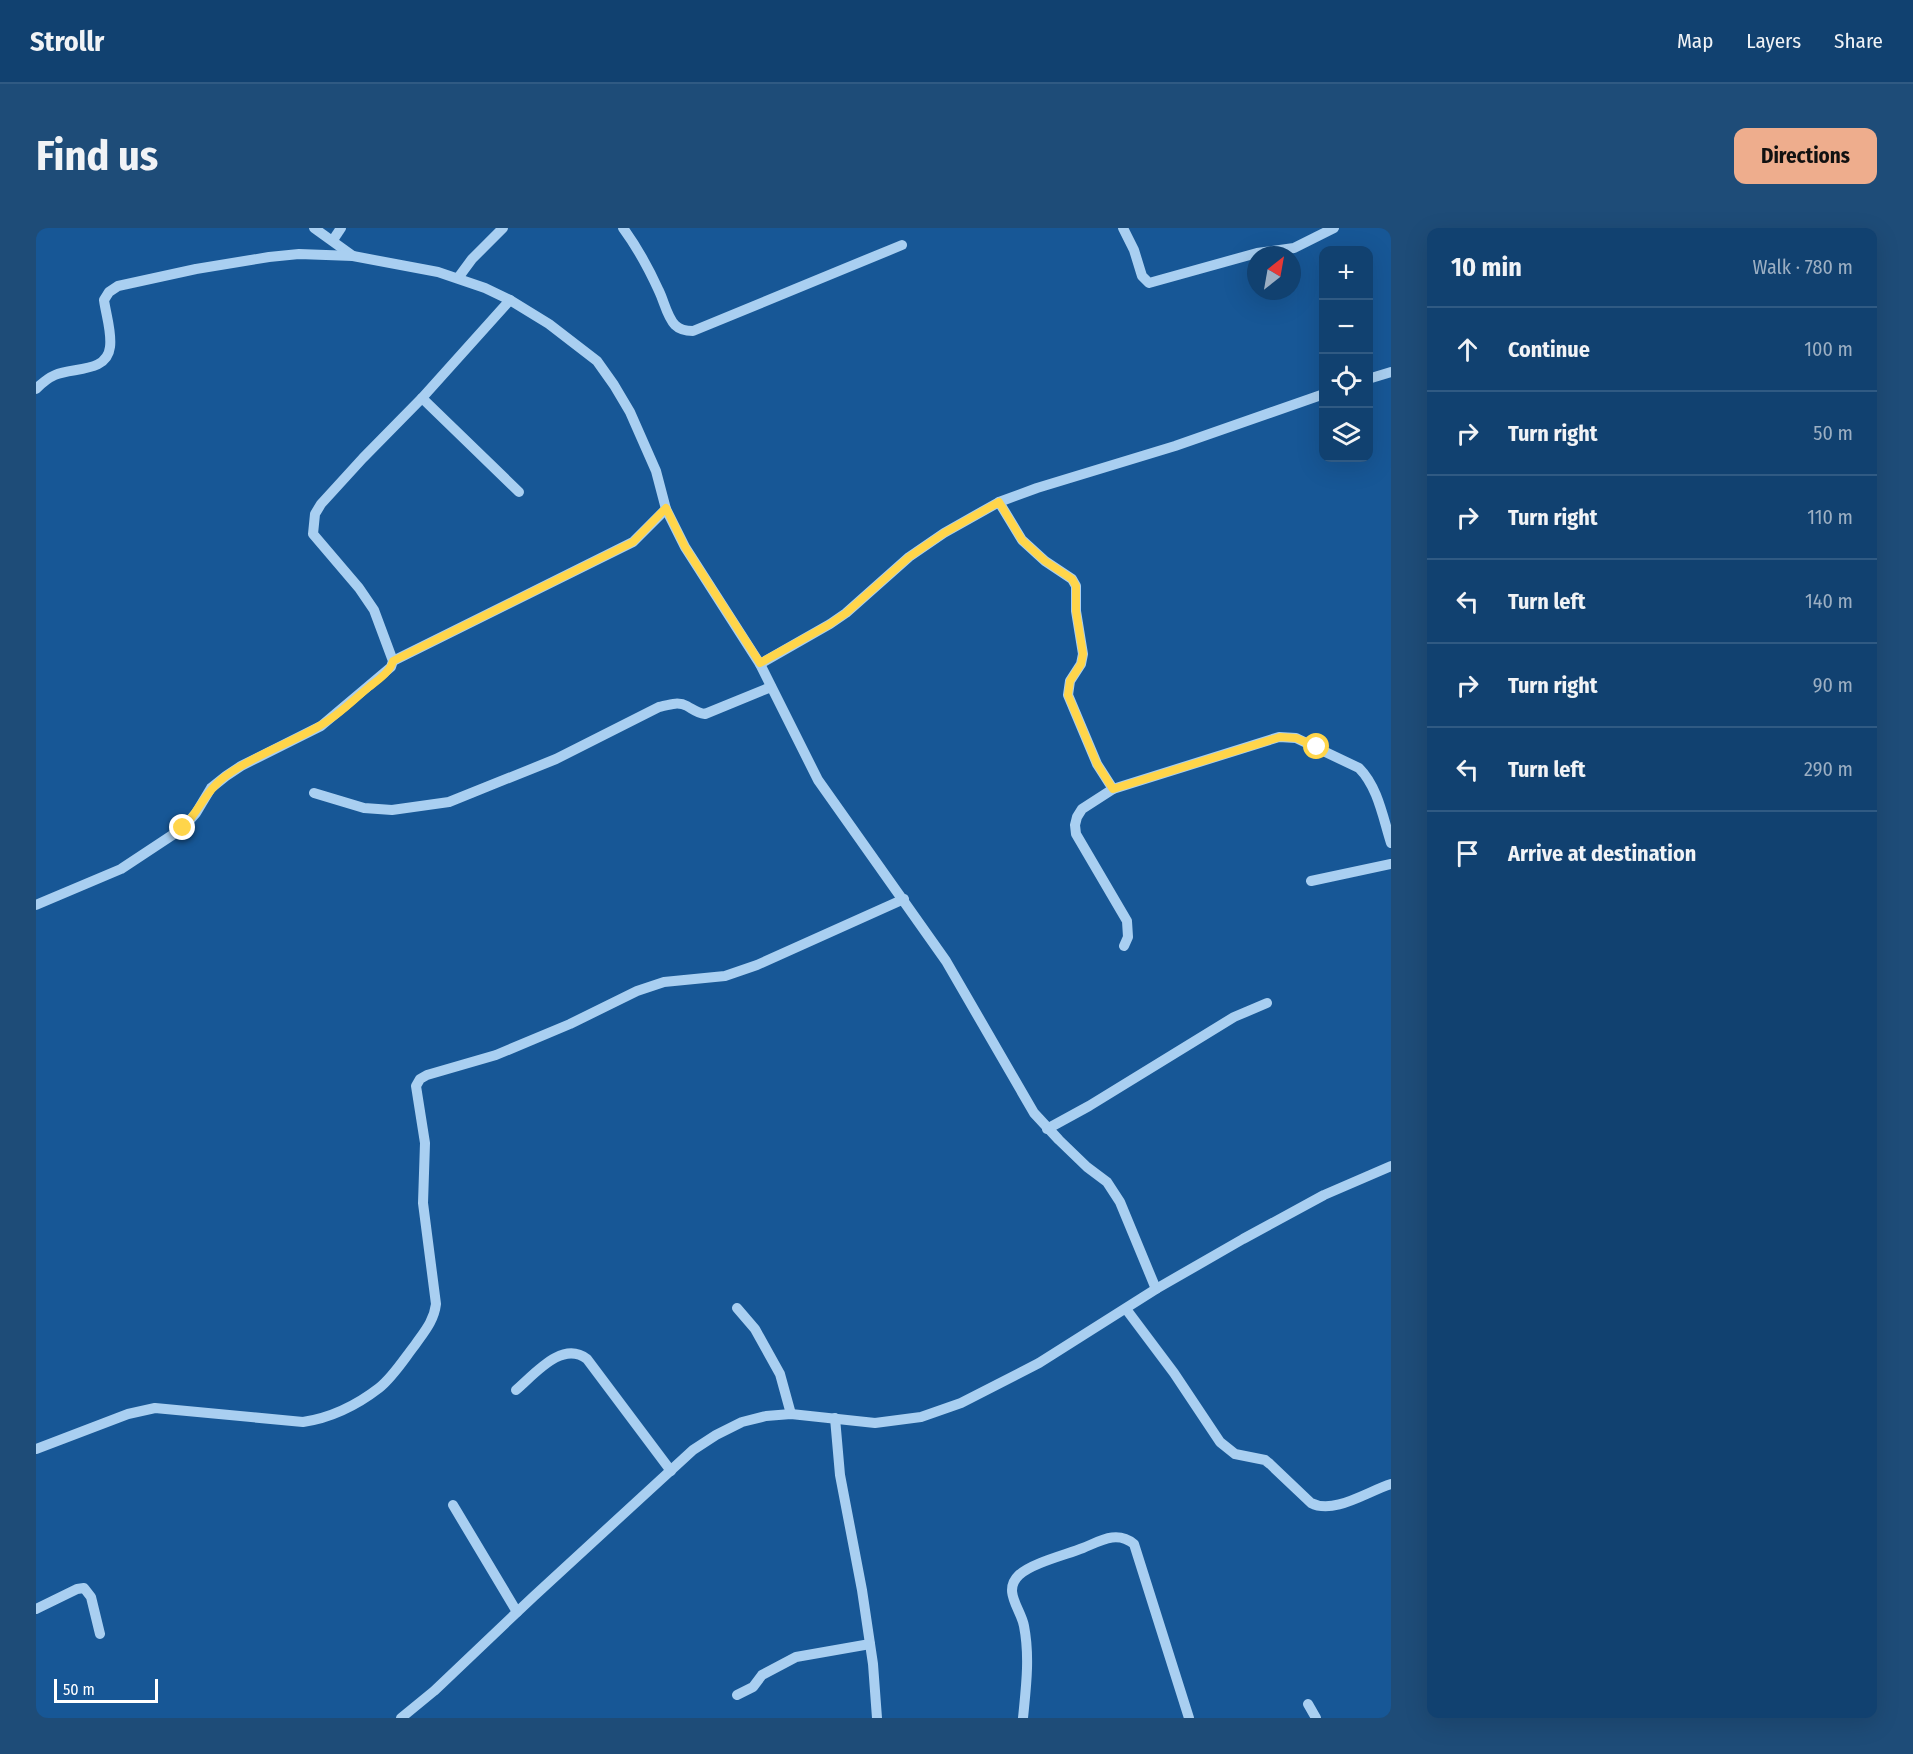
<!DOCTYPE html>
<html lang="en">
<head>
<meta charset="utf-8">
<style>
	:root { --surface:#114170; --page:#1e4c78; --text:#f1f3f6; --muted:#9cafc3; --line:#305a83; --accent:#eead8d }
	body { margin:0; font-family:"Fira Sans Condensed",sans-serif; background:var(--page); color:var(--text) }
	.controls { position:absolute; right:18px; top:18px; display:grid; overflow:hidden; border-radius:12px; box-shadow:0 6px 24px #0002 }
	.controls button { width:54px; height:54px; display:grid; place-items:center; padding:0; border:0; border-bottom:2px solid var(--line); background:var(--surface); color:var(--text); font:30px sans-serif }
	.compass { position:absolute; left:1211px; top:18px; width:54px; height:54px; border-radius:50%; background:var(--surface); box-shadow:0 6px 24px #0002; rotate:31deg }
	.scale { position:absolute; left:18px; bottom:15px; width:104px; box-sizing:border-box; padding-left:6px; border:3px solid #fff; border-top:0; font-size:16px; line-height:21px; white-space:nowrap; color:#fff; -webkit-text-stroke:4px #175796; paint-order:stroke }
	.stop { position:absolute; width:18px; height:18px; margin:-14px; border:4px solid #ffd54a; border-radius:50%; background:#fff }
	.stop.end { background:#ffd54a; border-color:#fff; box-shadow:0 2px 6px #0008 }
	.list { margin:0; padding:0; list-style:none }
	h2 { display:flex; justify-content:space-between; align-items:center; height:78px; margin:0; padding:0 24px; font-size:26px }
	h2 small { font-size:20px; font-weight:400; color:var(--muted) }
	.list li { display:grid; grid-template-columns:39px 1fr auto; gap:18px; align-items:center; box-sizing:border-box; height:84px; padding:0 24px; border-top:2px solid var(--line) }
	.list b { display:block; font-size:22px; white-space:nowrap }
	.list em { font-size:20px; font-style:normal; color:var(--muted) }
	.icon { flex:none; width:33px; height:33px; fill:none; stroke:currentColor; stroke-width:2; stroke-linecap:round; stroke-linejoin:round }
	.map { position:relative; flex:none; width:1355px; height:1490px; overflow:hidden; border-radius:12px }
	header { display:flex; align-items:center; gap:36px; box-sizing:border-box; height:84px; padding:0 30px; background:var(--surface); border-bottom:2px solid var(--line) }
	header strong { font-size:28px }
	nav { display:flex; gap:33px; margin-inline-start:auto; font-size:21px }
	.intro { display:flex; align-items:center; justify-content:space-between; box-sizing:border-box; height:144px; padding:0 36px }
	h1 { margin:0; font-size:42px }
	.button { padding:15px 27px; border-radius:12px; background:var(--accent); color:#111; font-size:21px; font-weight:700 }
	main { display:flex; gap:36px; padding:0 36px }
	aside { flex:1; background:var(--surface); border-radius:12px; box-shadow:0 6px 24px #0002 }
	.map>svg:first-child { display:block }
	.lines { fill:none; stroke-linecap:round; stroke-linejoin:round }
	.minor { stroke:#a9cff1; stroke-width:10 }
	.route { stroke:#ffd54a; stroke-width:8 }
</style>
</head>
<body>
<header>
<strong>Strollr</strong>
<nav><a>Map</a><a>Layers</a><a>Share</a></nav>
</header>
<div class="intro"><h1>Find us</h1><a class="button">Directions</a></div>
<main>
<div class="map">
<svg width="1355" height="1490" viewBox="0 0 1355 1490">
	<rect width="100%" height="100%" fill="#175796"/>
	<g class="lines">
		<!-- minor -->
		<g class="minor">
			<path d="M278 0 317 28"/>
			<path d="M587 0C601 19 613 41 623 63 628 73 631 89 639 97 644 102 651 103 657 103L866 17"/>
			<path d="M1087 0 1098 22 1106 48 1113 55 1221 25 1258 20 1298 0"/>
			<path d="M297 12 305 0"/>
			<path d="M422 50 436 31 467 0"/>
			<path d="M1332 151 1355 144"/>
			<path d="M0 161C6 155 12 150 19 147 37 139 71 145 74 119 76 104 70 87 68 72L73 64 82 58 160 41 233 29 263 26 317 28 402 44 449 60 474 72 513 96 561 133 578 157 594 184 620 243 630 281 649 319 724 436 782 552 910 733 998 885 1023 912 1051 939 1071 954 1084 974 1120 1061"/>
			<path d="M386 170 483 264"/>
			<path d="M963 274 986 312 1009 333 1036 351 1040 358V383L1047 426 1045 436 1034 453 1032 467 1061 536 1077 561"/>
			<path d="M357 433 597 314 630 281"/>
			<path d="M724 436 794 396 810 385 873 329 908 305 963 274 1001 260 1139 218 1288 166"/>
			<path d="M278 565 328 580 356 582 413 574 520 531 623 479C632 477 642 473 651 478 658 482 661 485 669 486L735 459"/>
			<path d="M1275 653 1355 636"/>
			<path d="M0 677 85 641 147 600 160 585 175 560 190 548 205 538 285 498 355 439 357 433 338 382 323 360 277 306 279 286 285 276 327 230 386 170 474 72"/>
			<path d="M1088 718 1092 709 1091 693 1040 606 1039 597 1041 589 1046 581 1077 561 1243 509 1260 510 1323 540C1342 559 1347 590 1355 615"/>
			<path d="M1011 901 1053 878 1198 789 1231 775"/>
			<path d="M701 1080 719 1101 744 1146 755 1186"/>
			<path d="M1090 1081 1138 1145 1184 1214 1199 1226 1229 1232 1234 1236 1275 1275C1298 1287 1332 1263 1355 1256"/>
			<path d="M480 1162C499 1146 526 1112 551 1131L635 1243"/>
			<path d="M799 1190 804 1247 826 1362 837 1436 841 1490"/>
			<path d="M0 1221 92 1186 119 1180 267 1194C294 1190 321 1177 343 1160 357 1149 368 1131 379 1117 388 1104 398 1093 400 1076L387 975 389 915 380 858 384 851 391 847 460 827 534 796 601 763 628 754 689 748 721 737 868 671"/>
			<path d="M417 1277 481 1384"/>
			<path d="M0 1381 41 1361 48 1360 55 1369 64 1406"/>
			<path d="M701 1467 717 1459 726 1447 760 1429 834 1416"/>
			<path d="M1272 1476 1280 1490"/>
			<path d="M365 1490 398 1463 498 1368 657 1222 680 1207 706 1194 730 1188 755 1186 839 1195 885 1189 925 1175 1003 1135 1120 1061 1207 1011 1288 967 1355 938"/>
			<path d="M987 1490C990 1459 994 1429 988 1398 985 1381 966 1363 983 1347 996 1335 1029 1327 1047 1320 1064 1313 1081 1302 1098 1316L1153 1490"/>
		</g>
	</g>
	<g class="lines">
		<!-- route -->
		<path class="route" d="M147 600C163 582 172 560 191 547 220 526 255 515 285 497 303 487 317 472 333 459 342 452 354 444 357 433L597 314 630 280 649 319 724 435 794 396 810 385 873 329 908 305 963 274 986 312 1009 333 1036 351 1040 358V383L1047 426 1045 436 1034 453 1032 467 1061 536 1077 561 1244 509 1260 510 1281 519"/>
	</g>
</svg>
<div class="controls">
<button>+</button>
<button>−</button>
<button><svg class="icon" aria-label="locate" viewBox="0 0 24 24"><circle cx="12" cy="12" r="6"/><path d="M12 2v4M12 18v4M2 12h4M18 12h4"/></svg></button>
<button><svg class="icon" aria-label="layers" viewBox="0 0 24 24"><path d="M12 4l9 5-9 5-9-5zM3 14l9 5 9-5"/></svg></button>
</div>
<svg class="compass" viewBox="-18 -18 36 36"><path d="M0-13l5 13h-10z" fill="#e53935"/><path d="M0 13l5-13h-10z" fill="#9cafc3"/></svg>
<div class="scale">50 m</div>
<div class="stop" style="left:1281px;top:519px"></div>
<div class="stop end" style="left:147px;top:600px"></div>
</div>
<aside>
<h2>10 min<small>Walk · 780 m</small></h2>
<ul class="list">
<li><svg class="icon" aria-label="ahead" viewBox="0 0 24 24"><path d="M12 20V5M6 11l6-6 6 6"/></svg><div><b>Continue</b></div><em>100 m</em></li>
<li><svg class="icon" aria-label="right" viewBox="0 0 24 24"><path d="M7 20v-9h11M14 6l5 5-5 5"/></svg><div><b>Turn right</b></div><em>50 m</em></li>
<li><svg class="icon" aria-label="right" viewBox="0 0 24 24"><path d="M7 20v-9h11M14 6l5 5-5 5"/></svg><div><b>Turn right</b></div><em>110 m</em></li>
<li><svg class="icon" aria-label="left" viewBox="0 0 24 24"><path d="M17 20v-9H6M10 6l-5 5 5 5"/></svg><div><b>Turn left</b></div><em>140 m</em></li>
<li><svg class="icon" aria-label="right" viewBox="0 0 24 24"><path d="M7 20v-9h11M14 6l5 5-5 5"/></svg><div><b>Turn right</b></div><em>90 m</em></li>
<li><svg class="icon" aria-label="left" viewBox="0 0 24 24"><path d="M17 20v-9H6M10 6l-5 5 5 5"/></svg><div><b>Turn left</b></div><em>290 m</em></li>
<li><svg class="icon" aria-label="arrive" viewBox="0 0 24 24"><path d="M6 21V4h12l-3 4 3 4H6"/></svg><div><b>Arrive at destination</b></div></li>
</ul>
</aside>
</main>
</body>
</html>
